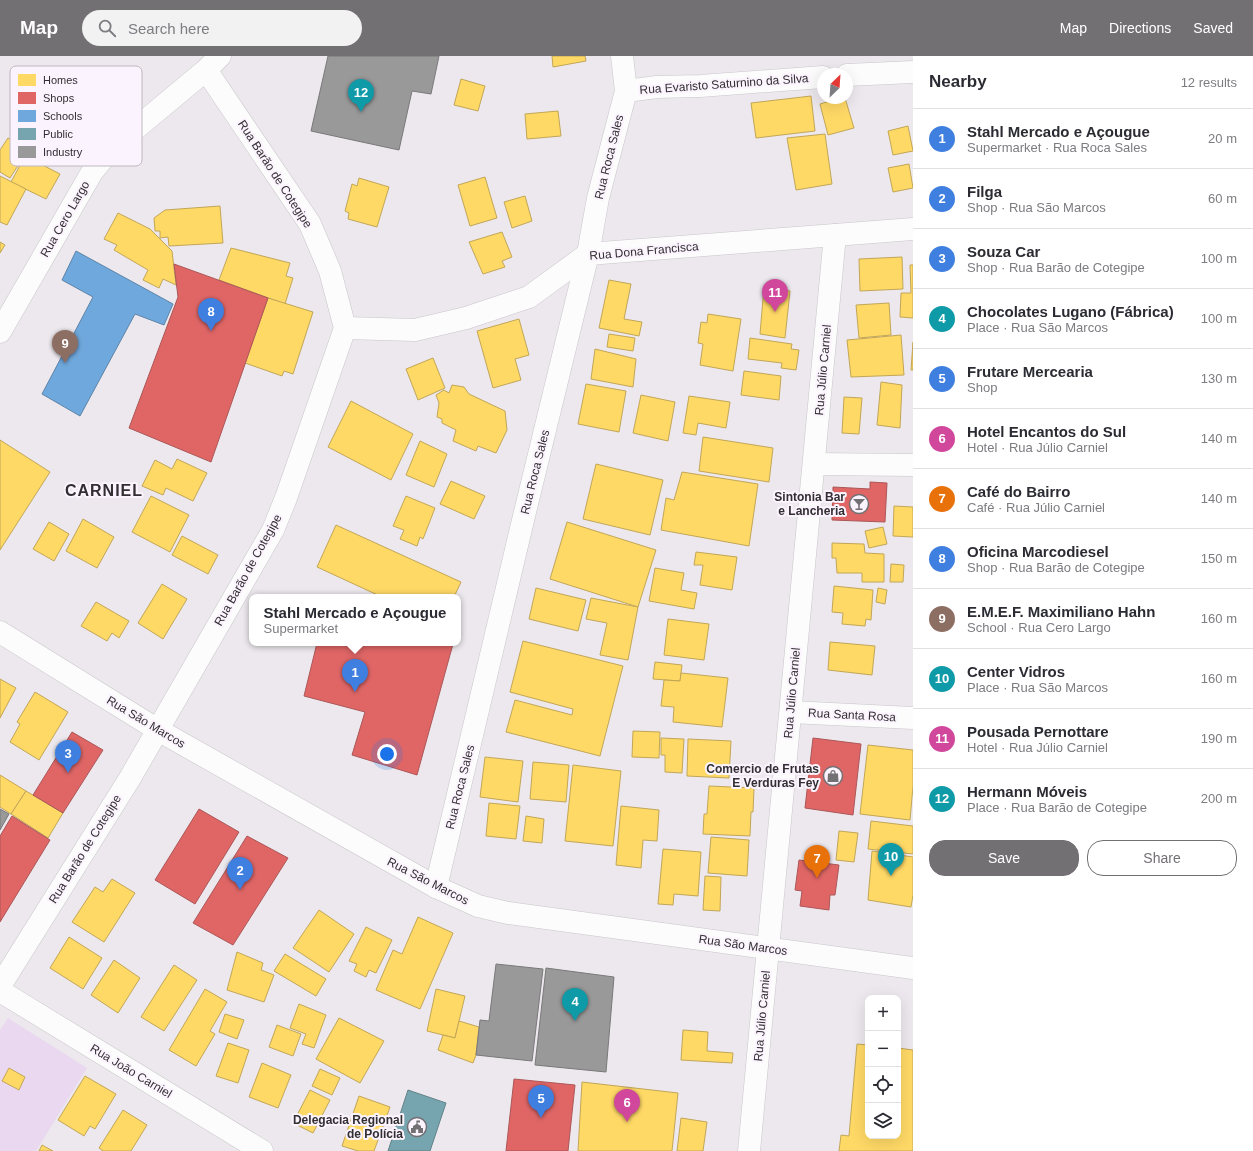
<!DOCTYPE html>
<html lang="en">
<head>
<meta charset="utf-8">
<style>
	:root { --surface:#fff; --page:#f2f2f3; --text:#2b2b33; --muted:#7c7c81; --line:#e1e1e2; --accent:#737074 }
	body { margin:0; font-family:Arial,sans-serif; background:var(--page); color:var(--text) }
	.controls { position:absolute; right:12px; bottom:12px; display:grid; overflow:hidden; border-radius:8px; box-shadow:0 4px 16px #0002 }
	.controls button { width:36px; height:36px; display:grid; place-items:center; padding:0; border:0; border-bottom:1px solid var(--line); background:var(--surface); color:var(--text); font:20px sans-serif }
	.compass { position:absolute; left:817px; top:12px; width:36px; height:36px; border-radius:50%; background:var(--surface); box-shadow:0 4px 16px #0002; rotate:25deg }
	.you { position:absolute; left:387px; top:698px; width:14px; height:14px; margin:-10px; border:3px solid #fff; border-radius:50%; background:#1a73e8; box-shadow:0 0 0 6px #1a73e833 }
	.badge { display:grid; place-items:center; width:26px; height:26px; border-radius:50%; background:var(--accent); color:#fff; font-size:13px; font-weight:700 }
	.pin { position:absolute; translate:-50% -33px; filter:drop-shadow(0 1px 2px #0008) }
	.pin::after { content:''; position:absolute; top:21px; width:14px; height:12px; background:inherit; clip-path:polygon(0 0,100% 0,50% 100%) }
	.popup { position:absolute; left:249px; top:538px; width:212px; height:52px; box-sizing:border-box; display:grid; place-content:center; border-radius:8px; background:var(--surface); filter:drop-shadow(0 1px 3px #0005); font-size:13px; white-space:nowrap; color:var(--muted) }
	.popup b { font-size:15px; color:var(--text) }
	.popup::after { content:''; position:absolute; left:50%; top:100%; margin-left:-8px; border:8px solid transparent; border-top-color:var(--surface) }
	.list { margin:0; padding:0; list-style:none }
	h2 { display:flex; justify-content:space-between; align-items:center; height:52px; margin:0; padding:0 16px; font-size:17px }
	h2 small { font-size:13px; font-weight:400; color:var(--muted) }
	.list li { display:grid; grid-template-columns:26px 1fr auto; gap:12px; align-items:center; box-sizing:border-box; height:60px; padding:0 16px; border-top:1px solid var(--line) }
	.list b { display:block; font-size:15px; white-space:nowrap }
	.list p { margin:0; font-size:13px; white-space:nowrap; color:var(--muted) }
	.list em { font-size:13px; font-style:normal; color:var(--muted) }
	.actions { display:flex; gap:8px; padding:12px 16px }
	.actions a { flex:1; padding:9px 0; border:1px solid var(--accent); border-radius:16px; text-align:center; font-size:14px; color:var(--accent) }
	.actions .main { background:var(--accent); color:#fff }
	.icon { flex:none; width:22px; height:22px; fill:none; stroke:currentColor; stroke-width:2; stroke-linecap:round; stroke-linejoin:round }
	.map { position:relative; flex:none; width:913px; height:1095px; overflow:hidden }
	header { display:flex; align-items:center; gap:24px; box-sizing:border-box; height:56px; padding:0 20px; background:var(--accent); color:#fff }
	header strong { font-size:19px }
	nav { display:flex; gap:22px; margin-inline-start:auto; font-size:14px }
	.search { width:280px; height:36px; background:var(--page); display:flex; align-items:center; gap:10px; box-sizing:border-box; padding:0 14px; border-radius:22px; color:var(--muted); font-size:15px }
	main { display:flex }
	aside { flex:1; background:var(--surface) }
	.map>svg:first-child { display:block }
	.green { fill:#ead8f0 }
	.homes { fill:#ffd966; stroke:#c2a657 }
	.shops { fill:#e06666; stroke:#ac5657 }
	.schools { fill:#6fa8dc; stroke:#5d84a9 }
	.public { fill:#76a5af; stroke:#62828a }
	.industry { fill:#999; stroke:#7a797a }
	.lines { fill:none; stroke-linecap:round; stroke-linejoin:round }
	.street-casing { stroke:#c9c6ca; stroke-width:23 }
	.secondary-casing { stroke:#c9c6ca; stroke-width:23 }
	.street { stroke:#fcfcfc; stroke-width:22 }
	.secondary { stroke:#fcfcfc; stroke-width:22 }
	.labels { text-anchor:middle; stroke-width:4; stroke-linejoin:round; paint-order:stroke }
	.street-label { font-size:12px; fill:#322f33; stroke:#fbf3fd }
	.poi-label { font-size:12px; font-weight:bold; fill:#322f33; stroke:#fbf3fd; text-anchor:end }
	.district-label { font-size:16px; font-weight:bold; letter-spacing:1px; fill:#322f33; stroke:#fbf3fd }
	.key { fill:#fbf3fd; stroke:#bfb8c0; stroke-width:1 }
	.key-label { font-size:11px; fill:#322f33 }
</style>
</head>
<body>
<header>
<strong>Map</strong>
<div class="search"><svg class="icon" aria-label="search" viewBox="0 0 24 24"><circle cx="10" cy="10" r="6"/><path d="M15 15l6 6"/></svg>Search here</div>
<nav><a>Map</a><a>Directions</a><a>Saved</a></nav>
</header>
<main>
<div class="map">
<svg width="913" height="1095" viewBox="0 0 913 1095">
	<rect width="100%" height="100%" fill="#ece8ed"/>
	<!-- green -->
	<path class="green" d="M8 962 87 1012 36 1095H0V974Z"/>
	<!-- homes -->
	<g class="homes">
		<path d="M552 0H585L586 5 553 11Z"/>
		<path d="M83 20 113 55 93 71 63 36Z"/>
		<path d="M461 23 485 30 478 55 454 49Z"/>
		<path d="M811 40 815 75 756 82 751 47Z"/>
		<path d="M840 42H845L854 72 828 79 820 48Z"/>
		<path d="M54 43 84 73 64 94 34 64Z"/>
		<path d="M558 55 561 80 527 83 525 58Z"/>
		<path d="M908 70 913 95 893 99 888 75Z"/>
		<path d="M825 78 832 128 796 134 787 82Z"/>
		<path d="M8 82 28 94 10 122 0 116V94Z"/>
		<path d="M25 100 60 118 46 143 11 126Z"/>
		<path d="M909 108 913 132 893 136 888 112Z"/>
		<path d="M0 120 26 133 7 169 0 166Z"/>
		<path d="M485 121 497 162 470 170 458 129Z"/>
		<path d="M359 122 389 131 377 171 348 163 349 157 345 155 352 128 357 130Z"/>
		<path d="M525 140 532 165 512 172 504 146Z"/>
		<path d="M220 150 223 187 169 190 168 181 160 182V175H155L154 162 165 154Z"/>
		<path d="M118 157 150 173 172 195 176 229 163 223 159 232 143 224 148 214 114 194 117 189 104 183Z"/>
		<path d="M502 176 512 201 502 205 505 211 483 218 469 186Z"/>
		<path d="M0 186 5 189 0 197Z"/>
		<path d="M231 192 290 207 286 220 293 222 285 248 219 224Z"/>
		<path d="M902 201 903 233 860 235 859 203Z"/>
		<path d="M910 209H913V262L900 261 901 237H911Z"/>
		<path d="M609 224 631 228 624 263 642 266 639 280 599 272Z"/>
		<path d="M764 231 790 235 785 282 760 278Z"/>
		<path d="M268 242 313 256 293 318 284 315 282 320 245 307Z"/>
		<path d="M889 247 891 279 859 282 856 249Z"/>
		<path d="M708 258 741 263 733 315 700 309 703 288 698 287 701 266 707 267Z"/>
		<path d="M519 263 529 299 515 303 521 324 493 332 477 275Z"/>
		<path d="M609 278 635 282 633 295 607 291Z"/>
		<path d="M901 279 904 319 851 321 847 284Z"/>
		<path d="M750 282 792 288 791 293 799 294 796 314 781 312 782 307 748 303Z"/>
		<path d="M913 286V314H911Z"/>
		<path d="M595 293 636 303 633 331 591 323Z"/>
		<path d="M433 302 445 332 418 344 406 313Z"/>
		<path d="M744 315 781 320 779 344 741 339Z"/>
		<path d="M881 326 902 329 900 372 877 369Z"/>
		<path d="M586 328 626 335 619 376 578 368Z"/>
		<path d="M452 329 464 331 469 338 505 355 507 374 496 397 478 390 476 395 453 385 456 374 442 367V363L437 361 439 347 436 339 444 334 449 337Z"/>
		<path d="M641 339 675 346 668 385 633 377Z"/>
		<path d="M689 340 730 346 726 372 698 367 696 379 683 377Z"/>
		<path d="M844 341 862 342 859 378 842 377Z"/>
		<path d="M351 345 413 378 391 424 328 391Z"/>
		<path d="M703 381 773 392 769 426 699 415Z"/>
		<path d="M0 384 50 416 0 494Z"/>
		<path d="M420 385 447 398 434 431 406 419Z"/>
		<path d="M177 403 207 417 193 445 166 432 163 439 142 430 155 404 172 413Z"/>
		<path d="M596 408 663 424 650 479 583 463Z"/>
		<path d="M682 416 758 428 749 490 661 474 666 442 674 444Z"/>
		<path d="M451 425 485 440 474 463 440 448Z"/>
		<path d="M151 440 189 459 170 496 132 476Z"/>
		<path d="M406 440 435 452 423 483 420 481 417 490 400 483 404 474 393 470Z"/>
		<path d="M894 450 913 451V481L893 480Z"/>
		<path d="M83 463 114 481 97 512 66 495Z"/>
		<path d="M49 466 69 478 54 505 33 493Z"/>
		<path d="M567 466 656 494 638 551 550 523Z"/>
		<path d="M336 469 461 526 454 541H382L317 511Z"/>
		<path d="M883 471 887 488 869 492 865 475Z"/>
		<path d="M182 480 218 499 208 518 172 499Z"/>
		<path d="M832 487 864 488 865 497 884 498V526H862V517H837L836 502H832Z"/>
		<path d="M696 496 737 501 732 534 700 529 703 509H694Z"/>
		<path d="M891 508 904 509 903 526H890Z"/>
		<path d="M655 512 684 517 681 534 697 537 694 553 649 545Z"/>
		<path d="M162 528 187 543 163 583 138 567Z"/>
		<path d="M834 530 873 534 871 564 866 563 865 570 842 568 843 557 832 556Z"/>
		<path d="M536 532 586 544 578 575 529 563Z"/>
		<path d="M878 532 887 534 885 548 876 546Z"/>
		<path d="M591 542 638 551 628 604 600 599 607 567 586 563Z"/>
		<path d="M96 546 129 565 119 582 112 577 107 585 81 570Z"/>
		<path d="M668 563 709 568 704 604 664 599Z"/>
		<path d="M523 585 623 610 600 700 506 676 515 644 572 659 573 653 510 636Z"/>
		<path d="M830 586 875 590 872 619 828 614Z"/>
		<path d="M655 606 682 609 680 625 653 623Z"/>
		<path d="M681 617 728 622 722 671 673 666 674 651 661 650 664 624 680 625Z"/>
		<path d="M0 623 16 632 0 662Z"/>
		<path d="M35 636 68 656 39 704 10 686 20 668 17 666Z"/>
		<path d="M633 675 660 676 659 702 632 701Z"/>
		<path d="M661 682 684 683 682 717 665 716V699H661Z"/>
		<path d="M688 683 731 685 729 722 687 720Z"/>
		<path d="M868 689 913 694V730L910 764 860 758Z"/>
		<path d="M485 701 523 705 518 746 480 741Z"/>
		<path d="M533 706 569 709 566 746 530 743Z"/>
		<path d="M573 709 621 715 613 790 565 785Z"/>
		<path d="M0 719 26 735 11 758 0 751Z"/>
		<path d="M709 730 754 732 753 756H751L750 780 703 778 704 758H707Z"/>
		<path d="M26 735 63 757 48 782 11 758Z"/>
		<path d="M489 747 520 750 516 783 486 780Z"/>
		<path d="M621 750 659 754 657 785 643 784 641 812 616 809Z"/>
		<path d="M526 760 544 763 542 787 523 785Z"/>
		<path d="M871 765 913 770V798L868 793Z"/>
		<path d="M839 775 858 777 854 806 836 804Z"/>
		<path d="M711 781 749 784 747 820 708 817Z"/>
		<path d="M663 793 701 796 698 840 674 838 673 849 658 848Z"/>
		<path d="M872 795 913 801V839L911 851 868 844Z"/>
		<path d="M705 820 721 821 720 855 703 854Z"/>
		<path d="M112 823 135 837 104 886 72 866 95 831 103 836Z"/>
		<path d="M319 854 354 878 329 916 293 892Z"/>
		<path d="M418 861 453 877 420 953 376 934 393 894 402 898Z"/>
		<path d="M366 871 392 884 376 917 369 914 366 921 354 915 357 908 349 905Z"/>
		<path d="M69 881 102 902 83 933 50 912Z"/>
		<path d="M237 896 263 907 261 914 274 919 264 946 227 934Z"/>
		<path d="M285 898 326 923 316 940 274 915Z"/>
		<path d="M114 904 140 922 118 957 91 939Z"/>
		<path d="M174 909 197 924 164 975 141 961Z"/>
		<path d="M205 933 227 946 210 975 215 978 196 1010 169 994Z"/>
		<path d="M436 933 465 940 455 982 427 975Z"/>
		<path d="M299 948 326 959 314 992 302 988 306 978 290 972Z"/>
		<path d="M225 958 244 964 237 983 219 976Z"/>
		<path d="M339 962 384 985 360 1027 316 1003Z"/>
		<path d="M459 965 479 971 476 999 473 1007 438 994 443 979 455 982Z"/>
		<path d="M277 969 301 978 293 1000 269 991Z"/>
		<path d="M683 974 708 976 707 995 733 997 732 1007 681 1004Z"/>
		<path d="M228 987 249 994 238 1027 216 1020Z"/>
		<path d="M857 988 868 989V1080H898V992L913 994V1095H839L841 1079 849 1080Z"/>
		<path d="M262 1007 291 1019 278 1052 249 1041Z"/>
		<path d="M9 1012 25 1021 19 1034 2 1025Z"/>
		<path d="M320 1013 340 1022 332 1039 312 1030Z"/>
		<path d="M85 1020 116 1038 95 1073 90 1070 84 1080 58 1064Z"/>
		<path d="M582 1026 678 1037 672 1095H578Z"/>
		<path d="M310 1034 330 1044 313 1077 293 1067Z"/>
		<path d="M359 1040 390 1051 374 1095H358L342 1090Z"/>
		<path d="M123 1054 147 1069 131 1095H103L99 1092Z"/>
		<path d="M681 1062 707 1066 703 1095H677Z"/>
		<path d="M42 1089 53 1095H39Z"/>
	</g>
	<!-- shops -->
	<g class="shops">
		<path d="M174 208 268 242 211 406 129 372 178 241Z"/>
		<path d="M870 426 887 427 885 466 832 464 833 431 870 433Z"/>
		<path d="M317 587H449L453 588 417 719 352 699 365 656 304 640Z"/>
		<path d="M72 676 103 694 63 757 33 739Z"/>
		<path d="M813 682 861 688 853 759 805 752Z"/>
		<path d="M199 753 239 776 195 848 155 824Z"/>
		<path d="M12 760 50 784 0 866V780Z"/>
		<path d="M247 780 288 802 233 889 193 867Z"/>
		<path d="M799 804 839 809 835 839H830L829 854 800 850 802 835 795 834Z"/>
		<path d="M514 1023 575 1029 568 1095H506Z"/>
	</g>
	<!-- schools -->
	<path class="schools" d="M76 195 173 248 164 269 135 258 80 360 42 338 93 241 62 224Z"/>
	<!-- public -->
	<path class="public" d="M408 1034 446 1047 430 1095H388Z"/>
	<!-- industry -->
	<g class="industry">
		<path d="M328 0H439L431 38 412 35 399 94 311 75Z"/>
		<path d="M0 753 9 758 0 774Z"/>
		<path d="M496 908 543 913 532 1005 476 999 480 964 489 965Z"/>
		<path d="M546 912 614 921 606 1016 535 1009Z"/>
	</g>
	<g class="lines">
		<!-- street casing -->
		<g class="street-casing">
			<g id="street">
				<path d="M847 19 913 16"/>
				<path d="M626 35 657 31 700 30 823 21"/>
				<path d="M345 272 415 274 466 262 529 241 588 198 913 173"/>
				<path d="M0 276 92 116 110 94 206 14 220 0"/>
				<path d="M814 408 913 409"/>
				<path d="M0 576 158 674 436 831 478 850 508 857 913 912"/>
				<path d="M791 656 913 662"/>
				<path d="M436 831 524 460 588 198 598 142 626 35 622 0"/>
				<path d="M0 930 130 722 273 474 286 442 345 272 330 215 310 168 206 14"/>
				<path d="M749 1095 835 179"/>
			</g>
		</g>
		<!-- secondary casing -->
		<g class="secondary-casing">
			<path id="secondary" d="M0 935 262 1095"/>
		</g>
		<!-- street -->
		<use href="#street" class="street"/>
		<!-- secondary -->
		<use href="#secondary" class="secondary"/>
	</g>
	<!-- icons -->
	<defs>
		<g id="bar-ring" transform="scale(1)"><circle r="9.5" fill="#fbf3fd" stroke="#737074" stroke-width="1.5"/><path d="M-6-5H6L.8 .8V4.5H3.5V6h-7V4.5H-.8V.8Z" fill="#737074"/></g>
		<g id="shop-ring" transform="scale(1)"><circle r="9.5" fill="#fbf3fd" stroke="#737074" stroke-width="1.5"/><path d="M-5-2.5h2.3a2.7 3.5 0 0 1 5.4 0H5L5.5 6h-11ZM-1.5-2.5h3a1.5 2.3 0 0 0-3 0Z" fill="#737074"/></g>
		<g id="civic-ring" transform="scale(1)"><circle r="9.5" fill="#fbf3fd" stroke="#737074" stroke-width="1.5"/><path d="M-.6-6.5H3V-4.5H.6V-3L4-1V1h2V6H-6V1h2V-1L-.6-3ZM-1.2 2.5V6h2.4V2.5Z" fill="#737074"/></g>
	</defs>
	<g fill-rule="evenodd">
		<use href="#bar-ring" x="859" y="448"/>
		<use href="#shop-ring" x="833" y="720"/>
		<use href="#civic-ring" x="417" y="1071"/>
	</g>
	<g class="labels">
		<!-- street labels -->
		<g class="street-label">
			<text transform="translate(724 28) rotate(-4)" y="4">Rua Evaristo Saturnino da Silva</text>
			<text transform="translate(609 101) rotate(-76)" y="4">Rua Roca Sales</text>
			<text transform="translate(275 118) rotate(57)" y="4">Rua Barão de Cotegipe</text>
			<text transform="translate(65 163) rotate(-60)" y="4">Rua Cero Largo</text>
			<text transform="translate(644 195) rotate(-5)" y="4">Rua Dona Francisca</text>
			<text transform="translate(823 314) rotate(-85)" y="4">Rua Júlio Carniel</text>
			<text transform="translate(535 416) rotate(-76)" y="4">Rua Roca Sales</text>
			<text transform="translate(248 514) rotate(-61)" y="4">Rua Barão de Cotegipe</text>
			<text transform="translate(792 637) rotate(-85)" y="4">Rua Júlio Carniel</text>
			<text transform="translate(852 659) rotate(3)" y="4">Rua Santa Rosa</text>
			<text transform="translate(146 666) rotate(31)" y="4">Rua São Marcos</text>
			<text transform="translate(460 731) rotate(-76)" y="4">Rua Roca Sales</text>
			<text transform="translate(85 793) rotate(-58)" y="4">Rua Barão de Cotegipe</text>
			<text transform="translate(428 825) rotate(27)" y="4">Rua São Marcos</text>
			<text transform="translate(743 889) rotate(8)" y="4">Rua São Marcos</text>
			<text transform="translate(762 960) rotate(-85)" y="4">Rua Júlio Carniel</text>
			<text transform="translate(131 1015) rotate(31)" y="4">Rua João Carniel</text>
		</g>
		<!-- poi labels -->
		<g class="poi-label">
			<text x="845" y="445">Sintonia Bar<tspan x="845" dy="14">e Lancheria</tspan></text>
			<text x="819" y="717">Comercio de Frutas<tspan x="819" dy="14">E Verduras Fey</tspan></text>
			<text x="403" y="1068">Delegacia Regional<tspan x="403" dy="14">de Polícia</tspan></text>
		</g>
		<!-- district labels -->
		<g class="district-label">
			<text x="104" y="440">CARNIEL</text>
		</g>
	</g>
	<!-- legend -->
	<rect x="10" y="10" width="132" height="100" rx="6" class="key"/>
	<rect x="18" y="18" width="18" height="12" fill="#ffd966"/>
	<rect x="18" y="36" width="18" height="12" fill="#e06666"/>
	<rect x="18" y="54" width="18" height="12" fill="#6fa8dc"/>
	<rect x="18" y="72" width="18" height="12" fill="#76a5af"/>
	<rect x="18" y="90" width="18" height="12" fill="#999"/>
	<g class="key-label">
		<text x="43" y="28">Homes</text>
		<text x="43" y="46">Shops</text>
		<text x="43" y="64">Schools</text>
		<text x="43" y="82">Public</text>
		<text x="43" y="100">Industry</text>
	</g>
</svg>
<div class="controls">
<button>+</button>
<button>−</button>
<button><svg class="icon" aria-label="locate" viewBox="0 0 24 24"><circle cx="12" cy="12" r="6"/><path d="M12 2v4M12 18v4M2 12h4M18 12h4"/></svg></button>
<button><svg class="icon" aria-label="layers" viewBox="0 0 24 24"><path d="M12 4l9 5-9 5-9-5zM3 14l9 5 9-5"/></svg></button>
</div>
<svg class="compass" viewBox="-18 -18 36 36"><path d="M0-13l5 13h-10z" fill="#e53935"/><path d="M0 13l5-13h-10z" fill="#7c7c81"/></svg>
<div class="you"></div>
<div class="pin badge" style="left:355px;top:636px;background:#3f7fe0">1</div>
<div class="popup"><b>Stahl Mercado e Açougue</b>Supermarket</div>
<div class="pin badge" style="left:240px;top:834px;background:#3f7fe0">2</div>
<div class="pin badge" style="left:68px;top:717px;background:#3f7fe0">3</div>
<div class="pin badge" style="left:575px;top:965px;background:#0f9aa8">4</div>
<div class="pin badge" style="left:541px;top:1062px;background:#3f7fe0">5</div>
<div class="pin badge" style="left:627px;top:1066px;background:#d1479c">6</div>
<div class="pin badge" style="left:817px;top:822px;background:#e8710a">7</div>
<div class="pin badge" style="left:211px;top:275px;background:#3f7fe0">8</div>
<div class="pin badge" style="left:65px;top:307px;background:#8d6e63">9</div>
<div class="pin badge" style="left:891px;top:820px;background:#0f9aa8">10</div>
<div class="pin badge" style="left:775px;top:256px;background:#d1479c">11</div>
<div class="pin badge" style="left:361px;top:56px;background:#0f9aa8">12</div>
</div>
<aside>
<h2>Nearby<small>12 results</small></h2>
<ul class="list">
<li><span class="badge" style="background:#3f7fe0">1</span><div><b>Stahl Mercado e Açougue</b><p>Supermarket · Rua Roca Sales</p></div><em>20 m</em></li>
<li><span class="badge" style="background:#3f7fe0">2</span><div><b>Filga</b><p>Shop · Rua São Marcos</p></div><em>60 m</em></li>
<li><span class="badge" style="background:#3f7fe0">3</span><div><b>Souza Car</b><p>Shop · Rua Barão de Cotegipe</p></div><em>100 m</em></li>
<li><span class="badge" style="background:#0f9aa8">4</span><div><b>Chocolates Lugano (Fábrica)</b><p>Place · Rua São Marcos</p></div><em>100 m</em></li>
<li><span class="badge" style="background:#3f7fe0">5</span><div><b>Frutare Mercearia</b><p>Shop</p></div><em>130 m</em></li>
<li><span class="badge" style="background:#d1479c">6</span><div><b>Hotel Encantos do Sul</b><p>Hotel · Rua Júlio Carniel</p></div><em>140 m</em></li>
<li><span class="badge" style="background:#e8710a">7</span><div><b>Café do Bairro</b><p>Café · Rua Júlio Carniel</p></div><em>140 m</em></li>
<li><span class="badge" style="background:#3f7fe0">8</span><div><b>Oficina Marcodiesel</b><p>Shop · Rua Barão de Cotegipe</p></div><em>150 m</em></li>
<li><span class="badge" style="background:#8d6e63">9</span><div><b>E.M.E.F. Maximiliano Hahn</b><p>School · Rua Cero Largo</p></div><em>160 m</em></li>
<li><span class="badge" style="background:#0f9aa8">10</span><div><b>Center Vidros</b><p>Place · Rua São Marcos</p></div><em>160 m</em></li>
<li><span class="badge" style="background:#d1479c">11</span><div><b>Pousada Pernottare</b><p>Hotel · Rua Júlio Carniel</p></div><em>190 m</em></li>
<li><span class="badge" style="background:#0f9aa8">12</span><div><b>Hermann Móveis</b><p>Place · Rua Barão de Cotegipe</p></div><em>200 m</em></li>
</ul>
<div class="actions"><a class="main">Save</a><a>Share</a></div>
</aside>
</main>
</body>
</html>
